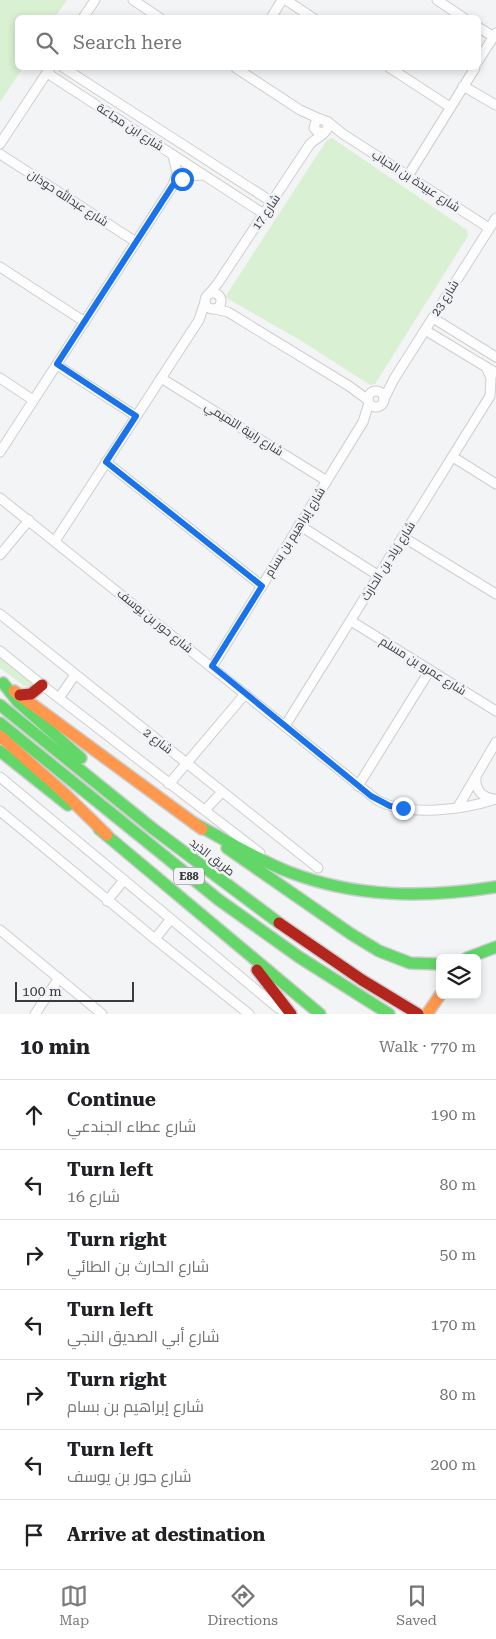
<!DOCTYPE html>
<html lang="en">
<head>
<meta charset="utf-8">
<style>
	:root { --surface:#fff; --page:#f6f6f6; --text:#202124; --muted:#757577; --line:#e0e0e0; --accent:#7b7c7d }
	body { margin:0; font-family:"Roboto Serif",Cairo,serif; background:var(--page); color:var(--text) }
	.controls { position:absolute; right:15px; bottom:15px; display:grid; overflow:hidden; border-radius:8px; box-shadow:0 2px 8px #0003 }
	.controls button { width:45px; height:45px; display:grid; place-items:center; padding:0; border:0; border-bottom:1px solid var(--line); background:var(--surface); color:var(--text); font:25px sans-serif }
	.scale { position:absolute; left:15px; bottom:12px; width:119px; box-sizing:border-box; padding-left:5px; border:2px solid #3a3b3c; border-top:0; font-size:14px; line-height:18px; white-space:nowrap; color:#3a3b3c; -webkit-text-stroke:4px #f2f3f7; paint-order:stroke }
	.stop { position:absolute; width:15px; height:15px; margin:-11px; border:4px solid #1a73e8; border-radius:50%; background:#fff }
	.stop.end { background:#1a73e8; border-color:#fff; box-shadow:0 1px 5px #0008 }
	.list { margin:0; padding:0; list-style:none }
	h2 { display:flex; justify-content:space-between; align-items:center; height:65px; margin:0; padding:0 20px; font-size:21px }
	h2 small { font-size:16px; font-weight:400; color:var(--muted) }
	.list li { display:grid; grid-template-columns:32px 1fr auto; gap:15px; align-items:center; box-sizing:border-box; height:70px; padding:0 20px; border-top:1px solid var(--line) }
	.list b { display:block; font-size:19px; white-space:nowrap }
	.list p { margin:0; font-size:16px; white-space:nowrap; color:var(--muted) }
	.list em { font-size:16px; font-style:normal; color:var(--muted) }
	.icon { flex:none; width:28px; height:28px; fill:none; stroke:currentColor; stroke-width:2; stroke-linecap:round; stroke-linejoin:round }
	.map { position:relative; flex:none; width:496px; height:1014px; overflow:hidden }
	.search { position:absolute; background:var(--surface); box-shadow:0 2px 8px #0003; left:15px; right:15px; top:15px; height:55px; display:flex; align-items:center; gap:12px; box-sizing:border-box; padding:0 18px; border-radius:8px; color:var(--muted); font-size:19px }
	.sheet { height:555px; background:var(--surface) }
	nav { display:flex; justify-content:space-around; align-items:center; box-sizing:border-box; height:70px; border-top:1px solid var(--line); background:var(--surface); font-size:14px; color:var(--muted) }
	nav a { display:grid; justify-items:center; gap:2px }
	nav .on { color:var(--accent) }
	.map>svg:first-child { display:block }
	.green { fill:#d9f0d2 }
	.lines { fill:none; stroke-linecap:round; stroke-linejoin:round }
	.street-casing { stroke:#ceced0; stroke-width:11 }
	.fast-casing { stroke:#ceced0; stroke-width:14 }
	.slow-casing { stroke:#ceced0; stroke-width:14 }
	.jam-casing { stroke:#ceced0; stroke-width:14 }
	.street { stroke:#fdfdfe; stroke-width:9 }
	.fast { stroke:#63d668; stroke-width:11 }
	.slow { stroke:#ff974d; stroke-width:11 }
	.jam { stroke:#b3261e; stroke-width:11 }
	.route { stroke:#1a73e8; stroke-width:6 }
	.labels { text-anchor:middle; stroke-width:5; stroke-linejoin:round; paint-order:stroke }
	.shield { fill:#f2f3f7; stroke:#717274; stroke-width:1 }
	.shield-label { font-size:11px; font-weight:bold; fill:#3a3b3c }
	.street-label { font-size:12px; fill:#3a3b3c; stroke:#f2f3f7 }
</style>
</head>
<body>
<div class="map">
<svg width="496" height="1014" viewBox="0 0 496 1014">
	<rect width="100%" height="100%" fill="#f3f4f6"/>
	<!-- green -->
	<g class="green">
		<path d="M0 0H67L55 17 18 18V68H23L0 102Z"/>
		<path d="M332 138 467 230 468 236 375 384 370 385 300 340 225 297 327 140Z"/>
		<path d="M0 656 32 681V684L29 687 24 686 0 668Z"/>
	</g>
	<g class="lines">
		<!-- street casing -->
		<g class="street-casing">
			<g id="street">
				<path d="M133 0 160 18"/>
				<path d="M286 0 313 18"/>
				<path d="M437 0 464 18"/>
				<path d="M83 18 95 0"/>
				<path d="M271 18 282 0"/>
				<path d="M478 27 494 37"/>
				<path d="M478 61 496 33"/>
				<path d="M64 68 272 202"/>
				<path d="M236 68 300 110 320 119"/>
				<path d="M390 68 450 107"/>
				<path d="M47 73 264 214"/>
				<path d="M463 86 496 105"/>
				<path d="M328 122 343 134 489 228"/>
				<path d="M0 144 50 68"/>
				<path d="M0 154 136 242"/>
				<path d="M408 176 475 68"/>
				<path d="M174 185 188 176 203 175"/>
				<path d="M0 267 85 322"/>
				<circle cx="213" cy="301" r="8"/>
				<path d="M209 294 218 283 310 144C317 137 330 133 328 122L320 119 316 121 314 128 317 131 323 133"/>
				<path d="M215 309 228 312 349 386 368 400"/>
				<path d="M433 318 496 357"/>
				<path d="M425 330 496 373"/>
				<path d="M57 365 136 416"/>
				<path d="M0 378 33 400"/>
				<path d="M161 378 327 481"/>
				<circle cx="376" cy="399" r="8"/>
				<path d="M384 399 394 379 496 218"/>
				<path d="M0 452 173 185 177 172 173 156"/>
				<path d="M453 457 496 484"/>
				<path d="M106 462 262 586"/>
				<path d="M0 498 377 800C408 817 463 810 496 799"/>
				<path d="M299 525 379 576"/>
				<path d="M403 537 496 594"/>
				<path d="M55 541 199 320 205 302"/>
				<path d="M0 555 29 520"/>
				<path d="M0 614 318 868"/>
				<path d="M351 621 496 711"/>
				<path d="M0 651 42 685 260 853"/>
				<path d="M212 667 363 422 369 403"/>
				<path d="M59 698 75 675"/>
				<path d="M285 726 490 396 491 378 486 367"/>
				<path d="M0 777 278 1008 288 1014"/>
				<path d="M476 777C475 789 481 797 493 799"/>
				<path d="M169 784 245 694"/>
				<path d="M358 786 430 670"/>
				<path d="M458 807 496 742"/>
				<path d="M205 810 222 792"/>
				<path d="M0 811 155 939 249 1014"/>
				<path d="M107 901 124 880"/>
				<path d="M0 930 102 1014"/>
				<path d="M155 939 170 920"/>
				<path d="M35 1014 59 978"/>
			</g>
		</g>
		<!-- fast casing -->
		<g class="fast-casing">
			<g id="fast">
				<path d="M3 683 18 702 81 758"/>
				<path d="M0 705 152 828 279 923"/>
				<path d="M0 723 219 900 299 957 389 1014"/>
				<path d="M0 751 68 805"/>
				<path d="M194 823C225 840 256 859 289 872 356 898 426 898 496 887"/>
				<path d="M99 829 320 1014"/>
				<path d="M227 848 351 934 379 951 410 963 440 964"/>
				<path d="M467 958 496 947"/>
			</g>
		</g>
		<!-- slow casing -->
		<g class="slow-casing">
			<g id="slow">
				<path d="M14 691 202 829"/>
				<path d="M0 736 64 793 107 835"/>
				<path d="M427 1014 440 995"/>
			</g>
		</g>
		<!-- jam casing -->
		<g class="jam-casing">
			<g id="jam">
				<path d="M20 695 31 694 42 685"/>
				<path d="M279 923 362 980 418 1014"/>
				<path d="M257 970 291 1014"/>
			</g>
		</g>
		<!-- street -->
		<use href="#street" class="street"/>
		<!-- fast -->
		<use href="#fast" class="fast"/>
		<!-- slow -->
		<use href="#slow" class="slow"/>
		<!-- jam -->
		<use href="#jam" class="jam"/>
	</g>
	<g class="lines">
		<!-- route -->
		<path class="route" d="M182 179 173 185 57 364 136 416 106 462 262 586 212 666 371 796 390 806 403 808"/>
	</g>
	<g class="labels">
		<!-- shield labels -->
		<rect class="shield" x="174" y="867.5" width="30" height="17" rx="4"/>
		<g class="shield-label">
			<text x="189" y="880">E88</text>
		</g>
		<!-- street labels -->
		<g class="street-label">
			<text transform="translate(130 127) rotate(33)" y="4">شارع ابن مجاعة</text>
			<text transform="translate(416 181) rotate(33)" y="4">شارع عبيدة بن الحباب</text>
			<text transform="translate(68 198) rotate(33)" y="4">شارع عبدالله حوذان</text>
			<text transform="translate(266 212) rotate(-56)" y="4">شارع 17</text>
			<text transform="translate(445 298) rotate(-58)" y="4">شارع 23</text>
			<text transform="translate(244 429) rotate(32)" y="4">شارع رابية التميمي</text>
			<text transform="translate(295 532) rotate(-58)" y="4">شارع إبراهيم بن بسام</text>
			<text transform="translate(388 561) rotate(-58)" y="4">شارع زياد بن الحارث</text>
			<text transform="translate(155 621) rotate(39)" y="4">شارع حور بن يوسف</text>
			<text transform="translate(423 666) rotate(32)" y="4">شارع عمرو بن مسلم</text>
			<text transform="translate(158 741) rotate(38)" y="4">شارع 2</text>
			<text transform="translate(212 857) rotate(38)" y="4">طريق الذيد</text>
		</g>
	</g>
</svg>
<div class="controls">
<button><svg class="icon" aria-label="layers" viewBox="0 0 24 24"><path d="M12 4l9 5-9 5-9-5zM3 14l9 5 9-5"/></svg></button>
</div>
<div class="scale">100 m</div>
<div class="stop" style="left:182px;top:179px"></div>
<div class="stop end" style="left:403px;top:808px"></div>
<div class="search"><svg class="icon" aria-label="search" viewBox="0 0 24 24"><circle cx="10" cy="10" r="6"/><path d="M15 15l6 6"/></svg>Search here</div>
</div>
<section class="sheet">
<h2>10 min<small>Walk · 770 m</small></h2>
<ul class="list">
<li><svg class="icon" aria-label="ahead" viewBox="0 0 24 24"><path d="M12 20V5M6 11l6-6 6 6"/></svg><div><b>Continue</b><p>شارع عطاء الجندعي</p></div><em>190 m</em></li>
<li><svg class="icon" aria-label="left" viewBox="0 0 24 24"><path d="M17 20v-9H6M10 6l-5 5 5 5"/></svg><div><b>Turn left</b><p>شارع 16</p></div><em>80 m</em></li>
<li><svg class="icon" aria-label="right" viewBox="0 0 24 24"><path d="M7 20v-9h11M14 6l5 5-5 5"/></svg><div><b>Turn right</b><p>شارع الحارث بن الطائي</p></div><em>50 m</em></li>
<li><svg class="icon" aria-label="left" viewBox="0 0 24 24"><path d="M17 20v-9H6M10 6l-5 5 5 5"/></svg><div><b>Turn left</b><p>شارع أبي الصديق النجي</p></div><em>170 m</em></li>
<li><svg class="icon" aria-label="right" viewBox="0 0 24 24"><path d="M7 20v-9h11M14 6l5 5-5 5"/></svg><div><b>Turn right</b><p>شارع إبراهيم بن بسام</p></div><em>80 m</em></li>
<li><svg class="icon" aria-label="left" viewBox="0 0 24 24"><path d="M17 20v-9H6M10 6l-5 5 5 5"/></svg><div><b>Turn left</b><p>شارع حور بن يوسف</p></div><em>200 m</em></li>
<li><svg class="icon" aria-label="arrive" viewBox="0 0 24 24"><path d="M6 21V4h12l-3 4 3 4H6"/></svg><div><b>Arrive at destination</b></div></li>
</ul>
</section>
<nav>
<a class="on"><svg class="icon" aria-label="map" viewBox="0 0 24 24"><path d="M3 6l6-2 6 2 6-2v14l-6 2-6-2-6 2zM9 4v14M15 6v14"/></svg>Map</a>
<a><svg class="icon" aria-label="directions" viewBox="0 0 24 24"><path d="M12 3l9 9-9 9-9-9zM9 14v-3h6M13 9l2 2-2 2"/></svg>Directions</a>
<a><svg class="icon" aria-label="saved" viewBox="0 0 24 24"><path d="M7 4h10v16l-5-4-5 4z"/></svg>Saved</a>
</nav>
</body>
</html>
